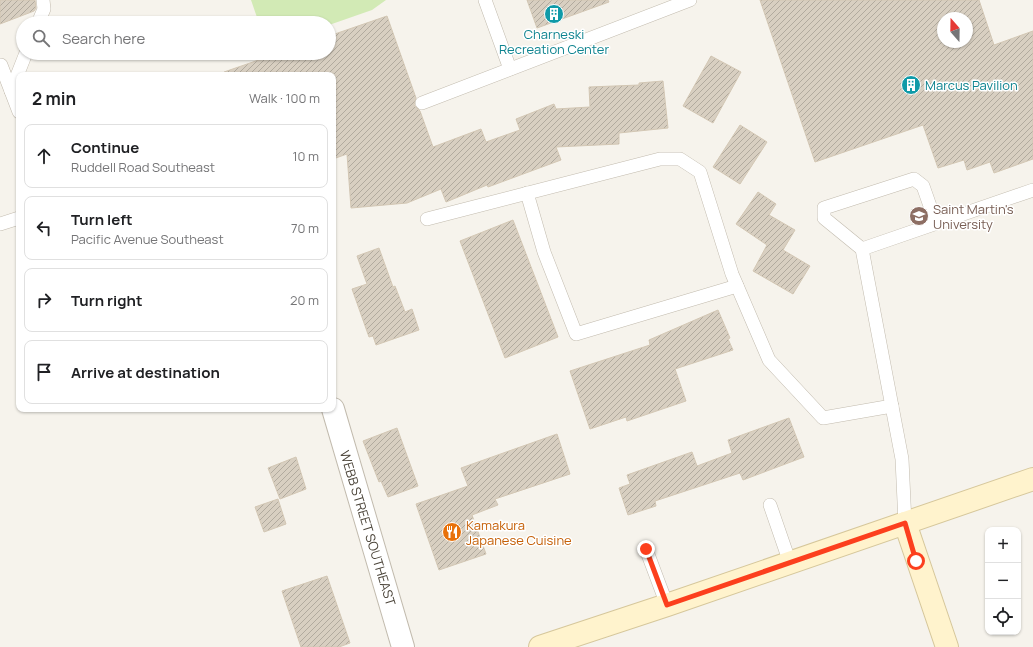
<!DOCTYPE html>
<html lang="en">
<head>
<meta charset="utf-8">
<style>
	:root { --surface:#fff; --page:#f2f2f2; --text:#202124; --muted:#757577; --line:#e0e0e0 }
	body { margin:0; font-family:Manrope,sans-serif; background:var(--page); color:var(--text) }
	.controls { position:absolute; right:12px; bottom:12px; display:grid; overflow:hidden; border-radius:8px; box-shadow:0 1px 3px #0004 }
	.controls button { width:36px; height:36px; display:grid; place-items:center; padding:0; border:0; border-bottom:1px solid var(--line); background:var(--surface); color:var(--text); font:20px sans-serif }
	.compass { position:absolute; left:937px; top:12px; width:36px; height:36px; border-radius:50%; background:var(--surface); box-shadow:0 1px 3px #0004; rotate:340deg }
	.stop { position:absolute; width:12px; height:12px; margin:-9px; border:3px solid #fc3f1d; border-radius:50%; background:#fff }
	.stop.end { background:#fc3f1d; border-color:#fff; box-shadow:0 1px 4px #0008 }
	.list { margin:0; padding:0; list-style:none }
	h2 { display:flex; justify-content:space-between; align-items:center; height:52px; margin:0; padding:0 16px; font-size:17px }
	h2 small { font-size:13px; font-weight:400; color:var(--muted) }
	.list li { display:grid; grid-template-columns:26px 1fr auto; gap:12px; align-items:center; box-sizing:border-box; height:64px; margin:0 8px 8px; padding:0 8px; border:1px solid var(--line); border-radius:8px }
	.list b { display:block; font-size:15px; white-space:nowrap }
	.list p { margin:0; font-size:13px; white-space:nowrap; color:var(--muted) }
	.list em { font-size:13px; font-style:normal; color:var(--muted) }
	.icon { flex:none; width:22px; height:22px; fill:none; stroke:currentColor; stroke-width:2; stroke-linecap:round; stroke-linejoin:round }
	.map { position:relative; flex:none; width:1033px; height:647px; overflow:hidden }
	.search { position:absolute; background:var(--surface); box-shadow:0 1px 3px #0004; left:16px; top:16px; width:320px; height:44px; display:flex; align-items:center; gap:10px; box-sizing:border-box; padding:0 14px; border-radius:22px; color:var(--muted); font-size:15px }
	.panel { position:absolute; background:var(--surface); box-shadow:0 1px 3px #0004; left:16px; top:72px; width:320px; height:340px; border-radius:8px }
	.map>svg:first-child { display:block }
	.pitch { fill:#d2eab5 }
	.building { fill:url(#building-hatch); stroke:#d3c7b4; fill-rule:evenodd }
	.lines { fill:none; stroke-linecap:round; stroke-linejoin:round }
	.service-casing { stroke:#c2bbae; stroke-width:14 }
	.minor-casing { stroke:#c2bbae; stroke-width:24 }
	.secondary-casing { stroke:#d6c79b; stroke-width:24 }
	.service { stroke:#fff; stroke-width:13 }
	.minor { stroke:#fff; stroke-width:22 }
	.secondary { stroke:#fff3cd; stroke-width:22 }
	.route { stroke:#fc3f1d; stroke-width:5 }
	.labels { text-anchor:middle; stroke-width:3; stroke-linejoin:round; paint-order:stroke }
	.culture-label { font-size:13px; fill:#0d838f; stroke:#fff }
	.education-label { font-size:13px; fill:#785e54; stroke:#fff; text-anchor:start }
	.food-label { font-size:13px; fill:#c56008; stroke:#fff; text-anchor:start }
	.street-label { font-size:13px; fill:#4b4439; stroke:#fff }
</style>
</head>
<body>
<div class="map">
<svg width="1033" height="647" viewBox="0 0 1033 647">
	<defs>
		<pattern id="building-hatch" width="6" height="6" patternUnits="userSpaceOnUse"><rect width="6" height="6" fill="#d8cfc1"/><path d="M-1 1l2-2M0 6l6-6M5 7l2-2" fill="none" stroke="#b1aa9e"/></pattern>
	</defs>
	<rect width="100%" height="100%" fill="#f6f3ec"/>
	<!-- pitch -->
	<path class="pitch" d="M251 0H386L372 10 329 25V23H259Z"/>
	<!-- building -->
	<g class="building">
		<path d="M0 0H35L36 8 34 11 0 24Z"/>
		<path d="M527 0H608L609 2 537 28Z"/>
		<path d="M760 0H979L994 45 1033 31V159L994 173 990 162 967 170 964 160 938 168 923 125 815 162ZM943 18H967V42H943Z"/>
		<path d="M387 16 416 98 414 105 420 111 433 147 481 129 486 142 520 130 516 119 554 104 556 109 590 107 589 87 639 85V83L663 81 668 128 619 133V144L556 147 561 160 488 187 487 185 446 202 441 189 407 203 351 208 347 154 333 159V75H225L224 72 279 53H329V36Z"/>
		<path d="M711 56 741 72 713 123 683 106Z"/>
		<path d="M740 125 767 142 740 184 713 167Z"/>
		<path d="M758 192 776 204 769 215 795 230 783 250 810 266 793 294 753 271 767 245 736 224Z"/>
		<path d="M513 220 558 337 505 358 460 241Z"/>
		<path d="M379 248 393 287 395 286 405 312 412 309 419 330 376 345 373 336 369 337 352 289 367 284 357 256Z"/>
		<path d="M718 310 730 338 728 339 733 350 675 369 686 401 627 421 626 417 590 429 570 371 650 345 649 340Z"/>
		<path d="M789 418 804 457 743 480 740 473 655 501 656 506 628 515 619 488 630 484 627 475 692 452 697 466 732 453 728 440Z"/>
		<path d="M397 428 418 486 388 497 381 481 379 482 363 441Z"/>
		<path d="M557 434 570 474 495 499 498 505 472 515 486 554 439 570 416 504 468 486 461 468Z"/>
		<path d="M296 457 306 489 280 499 268 468Z"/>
		<path d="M278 499 286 524 264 532 255 507Z"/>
		<path d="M327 576 350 643 339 647H301L282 591Z"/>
	</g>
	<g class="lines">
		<!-- service casing -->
		<g class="service-casing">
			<g id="service">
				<path d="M485 0 510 69"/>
				<path d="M38 23 44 9 43 0"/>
				<path d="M0 66 1 65 19 112"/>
				<path d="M11 91 26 53"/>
				<path d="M422 103 690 0"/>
				<path d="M527 193 544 252 576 334 737 286"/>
				<path d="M427 219 660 159H680L700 172 732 274 769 360 823 418 892 406"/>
				<path d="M0 224 19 218"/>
				<path d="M862 249 1033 190"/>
				<path d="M770 505 790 563"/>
				<path d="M905 523 902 459 862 249 824 218V208L914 179 923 186 936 223"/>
				<path d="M646 549 667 605"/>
			</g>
		</g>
		<!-- minor casing -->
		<g class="minor-casing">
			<path id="minor" d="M333 409 403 647"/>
		</g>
		<!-- secondary casing -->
		<g class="secondary-casing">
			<g id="secondary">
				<path d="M905 523 947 647"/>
				<path d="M540 647 667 605 1033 479"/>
			</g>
		</g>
		<!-- service -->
		<use href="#service" class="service"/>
		<!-- minor -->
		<use href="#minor" class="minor"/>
		<!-- secondary -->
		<use href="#secondary" class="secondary"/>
	</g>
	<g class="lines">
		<!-- route -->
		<path class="route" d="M646 549 667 605 905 523 916 561"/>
	</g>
	<!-- icons -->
	<defs>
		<g id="building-disc" transform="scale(1)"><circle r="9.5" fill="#0f9aa8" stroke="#fff"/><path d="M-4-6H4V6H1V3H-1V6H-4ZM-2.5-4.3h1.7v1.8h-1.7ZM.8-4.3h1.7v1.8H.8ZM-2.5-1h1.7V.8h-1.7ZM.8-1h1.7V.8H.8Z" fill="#fff"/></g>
		<g id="university-disc" transform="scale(1)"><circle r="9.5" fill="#8d6e63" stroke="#fff"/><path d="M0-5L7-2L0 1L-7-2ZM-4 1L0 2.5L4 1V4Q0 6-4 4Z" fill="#fff"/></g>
		<g id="restaurant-disc" transform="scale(1)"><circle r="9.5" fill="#e8710a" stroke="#fff"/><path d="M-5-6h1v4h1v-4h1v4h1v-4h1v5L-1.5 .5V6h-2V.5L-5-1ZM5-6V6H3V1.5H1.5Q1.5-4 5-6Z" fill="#fff"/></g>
	</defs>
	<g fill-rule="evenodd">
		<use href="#building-disc" x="554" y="14"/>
		<use href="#building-disc" x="911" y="85"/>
		<use href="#university-disc" x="919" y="216"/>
		<use href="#restaurant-disc" x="452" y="532"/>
	</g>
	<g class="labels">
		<!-- culture labels -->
		<g class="culture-label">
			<text x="554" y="39">Charneski<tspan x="554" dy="15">Recreation Center</tspan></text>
			<text x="925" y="90" text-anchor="start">Marcus Pavilion</text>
		</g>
		<!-- education labels -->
		<g class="education-label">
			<text x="933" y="214">Saint Martin's<tspan x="933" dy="15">University</tspan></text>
		</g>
		<!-- food labels -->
		<g class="food-label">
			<text x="466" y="530">Kamakura<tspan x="466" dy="15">Japanese Cuisine</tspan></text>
		</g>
		<!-- street labels -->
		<g class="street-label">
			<text transform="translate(368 528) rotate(73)" y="5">WEBB STREET SOUTHEAST</text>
		</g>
	</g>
</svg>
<div class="controls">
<button>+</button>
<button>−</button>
<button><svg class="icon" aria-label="locate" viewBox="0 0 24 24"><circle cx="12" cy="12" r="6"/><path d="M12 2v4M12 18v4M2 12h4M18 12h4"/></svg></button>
</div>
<svg class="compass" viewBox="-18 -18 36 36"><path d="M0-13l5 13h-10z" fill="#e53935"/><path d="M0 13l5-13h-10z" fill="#757577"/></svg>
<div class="stop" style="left:916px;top:561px"></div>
<div class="stop end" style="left:646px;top:549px"></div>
<div class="search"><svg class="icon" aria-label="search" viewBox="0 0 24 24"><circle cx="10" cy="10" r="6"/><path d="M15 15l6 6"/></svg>Search here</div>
<section class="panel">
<h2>2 min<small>Walk · 100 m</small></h2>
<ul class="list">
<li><svg class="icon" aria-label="ahead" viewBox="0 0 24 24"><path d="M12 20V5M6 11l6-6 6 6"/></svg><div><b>Continue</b><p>Ruddell Road Southeast</p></div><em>10 m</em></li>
<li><svg class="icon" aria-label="left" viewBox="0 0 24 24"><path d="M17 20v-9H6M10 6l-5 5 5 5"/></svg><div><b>Turn left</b><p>Pacific Avenue Southeast</p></div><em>70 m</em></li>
<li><svg class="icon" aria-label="right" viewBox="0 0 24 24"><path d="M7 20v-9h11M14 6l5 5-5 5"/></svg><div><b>Turn right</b></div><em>20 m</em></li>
<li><svg class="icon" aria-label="arrive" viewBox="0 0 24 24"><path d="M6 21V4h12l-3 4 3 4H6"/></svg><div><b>Arrive at destination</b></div></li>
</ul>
</section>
</div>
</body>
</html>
